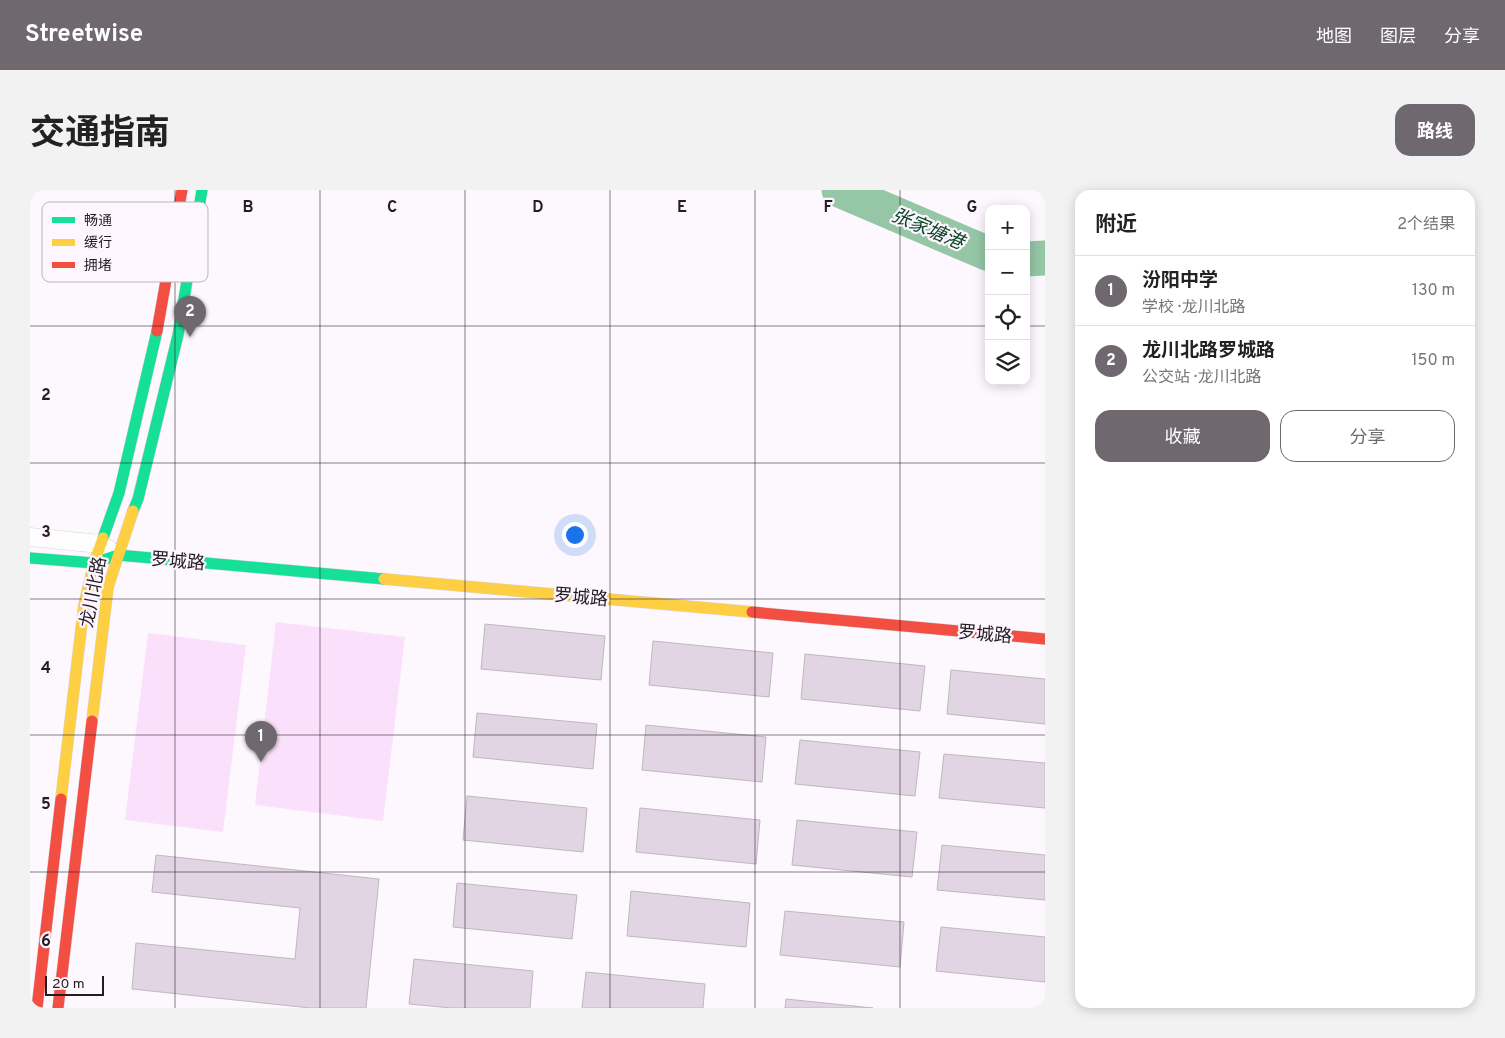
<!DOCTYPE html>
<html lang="zh">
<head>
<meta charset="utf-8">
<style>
	:root { --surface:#fff; --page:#f2f2f2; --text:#222; --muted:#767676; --line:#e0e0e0; --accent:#6f696f }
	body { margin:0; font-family:Overpass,"Noto Sans SC",sans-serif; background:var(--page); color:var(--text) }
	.controls { position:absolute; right:15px; top:15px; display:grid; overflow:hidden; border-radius:10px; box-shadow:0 2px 12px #0003 }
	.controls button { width:45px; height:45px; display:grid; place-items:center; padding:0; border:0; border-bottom:1px solid var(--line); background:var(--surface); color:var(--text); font:25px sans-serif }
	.scale { position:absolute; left:15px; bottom:12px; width:59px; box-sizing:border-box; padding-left:5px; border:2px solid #231c23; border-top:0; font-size:14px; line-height:18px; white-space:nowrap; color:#231c23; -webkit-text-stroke:4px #fef6ff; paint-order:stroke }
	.you { position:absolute; left:544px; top:344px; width:18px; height:18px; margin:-12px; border:4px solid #fff; border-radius:50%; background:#1a73e8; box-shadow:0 0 0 8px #1a73e833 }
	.badge { display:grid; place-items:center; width:32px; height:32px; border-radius:50%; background:var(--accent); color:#fff; font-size:16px; font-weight:700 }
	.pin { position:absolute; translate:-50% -41px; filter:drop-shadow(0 1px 2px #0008) }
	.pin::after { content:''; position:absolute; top:26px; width:18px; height:15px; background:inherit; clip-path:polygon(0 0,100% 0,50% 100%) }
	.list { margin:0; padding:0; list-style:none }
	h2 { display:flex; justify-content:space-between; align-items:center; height:65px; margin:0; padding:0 20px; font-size:21px }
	h2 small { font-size:16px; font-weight:400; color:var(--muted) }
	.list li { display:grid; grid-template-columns:32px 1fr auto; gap:15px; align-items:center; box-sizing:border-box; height:70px; padding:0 20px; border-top:1px solid var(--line) }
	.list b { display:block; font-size:19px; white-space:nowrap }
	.list p { margin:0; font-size:16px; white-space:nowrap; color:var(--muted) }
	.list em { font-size:16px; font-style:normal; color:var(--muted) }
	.actions { display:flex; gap:10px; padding:15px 20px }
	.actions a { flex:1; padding:11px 0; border:1px solid var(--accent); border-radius:15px; text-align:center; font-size:18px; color:var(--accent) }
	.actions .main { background:var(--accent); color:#fff }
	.icon { flex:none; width:28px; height:28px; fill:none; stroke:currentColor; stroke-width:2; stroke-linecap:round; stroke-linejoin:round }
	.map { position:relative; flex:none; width:1015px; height:818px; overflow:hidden; border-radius:15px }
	header { display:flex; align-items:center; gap:30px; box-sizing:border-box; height:70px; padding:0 25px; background:var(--accent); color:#fff }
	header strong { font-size:24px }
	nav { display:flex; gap:28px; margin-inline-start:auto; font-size:18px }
	.intro { display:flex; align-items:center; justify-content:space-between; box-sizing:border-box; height:120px; padding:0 30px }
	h1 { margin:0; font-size:35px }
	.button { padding:12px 22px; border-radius:15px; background:var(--accent); color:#fff; font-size:18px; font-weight:700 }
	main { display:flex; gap:30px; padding:0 30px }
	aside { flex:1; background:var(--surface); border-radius:15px; box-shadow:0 2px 12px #0003 }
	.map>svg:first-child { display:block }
	.green { fill:#fae0fb }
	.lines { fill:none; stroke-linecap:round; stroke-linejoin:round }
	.river { stroke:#95c6a6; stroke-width:35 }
	.building { fill:#e2d5e3; stroke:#beb8be }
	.street-casing { stroke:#d9d3d9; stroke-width:19 }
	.fast-casing { stroke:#d9d3d9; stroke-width:12 }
	.slow-casing { stroke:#d9d3d9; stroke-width:12 }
	.jam-casing { stroke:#d9d3d9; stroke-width:12 }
	.street { stroke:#fffeff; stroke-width:18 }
	.fast { stroke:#16e098; stroke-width:11 }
	.slow { stroke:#ffcf43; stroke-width:11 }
	.jam { stroke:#f24e42; stroke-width:11 }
	.grid { fill:none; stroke:#231c23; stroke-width:1; stroke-opacity:0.55 }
	.labels { text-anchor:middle; stroke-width:4.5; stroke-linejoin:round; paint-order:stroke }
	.street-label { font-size:18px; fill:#231c23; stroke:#fef6ff }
	.water-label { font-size:19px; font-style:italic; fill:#0a4324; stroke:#fef6ff }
	.key { fill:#fef6ff; stroke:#bcb5bd; stroke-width:1 }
	.key-label { font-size:14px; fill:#231c23 }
	.grid-label { font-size:16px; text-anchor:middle; font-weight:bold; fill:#231c23; stroke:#fef6ff; stroke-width:4.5; stroke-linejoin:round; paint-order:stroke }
</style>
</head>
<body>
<header>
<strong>Streetwise</strong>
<nav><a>地图</a><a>图层</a><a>分享</a></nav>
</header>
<div class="intro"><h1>交通指南</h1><a class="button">路线</a></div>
<main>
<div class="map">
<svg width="1015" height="818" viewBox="0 0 1015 818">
	<rect width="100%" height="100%" fill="#fdf8fd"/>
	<!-- green -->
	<g class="green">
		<path d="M246 432 375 447 353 631 225 615Z"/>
		<path d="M118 443 216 455 193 642 95 630Z"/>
	</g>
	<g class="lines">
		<!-- river -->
		<g class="river">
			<path d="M809 0 959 64"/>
			<path d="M996 69 1015 68"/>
		</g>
	</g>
	<!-- building -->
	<g class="building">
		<path d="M455 434 575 446 571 490 451 479Z"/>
		<path d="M623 451 743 463 739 507 619 495Z"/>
		<path d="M775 464 895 476 890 521 771 509Z"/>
		<path d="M921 480 1015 489V534L917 524Z"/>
		<path d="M447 523 567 534 563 579 443 567Z"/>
		<path d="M616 535 736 547 732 592 612 580Z"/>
		<path d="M770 550 890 562 885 606 765 594Z"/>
		<path d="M914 564 1015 573V618L909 608Z"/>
		<path d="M437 606 557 618 553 662 433 650Z"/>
		<path d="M610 618 730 630 726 674 606 662Z"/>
		<path d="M767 630 887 642 882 687 762 675Z"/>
		<path d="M912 655 1015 665V710L907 700Z"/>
		<path d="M126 665 349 689 336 818H280L102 799 106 753 265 769 270 718 122 702Z"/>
		<path d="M427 693 547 705 542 749 423 737Z"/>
		<path d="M601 701 720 713 716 757 597 746Z"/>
		<path d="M755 721 874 732 870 777 750 765Z"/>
		<path d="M911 737 1015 747V792L906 781Z"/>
		<path d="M384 769 503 781 500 818H421L379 814Z"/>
		<path d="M556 782 675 794 673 818H552Z"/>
		<path d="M756 809 843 818H755Z"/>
	</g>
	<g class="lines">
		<!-- street casing -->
		<g class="street-casing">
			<path id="street" d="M0 347 70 354 79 360"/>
		</g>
		<!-- fast casing -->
		<g class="fast-casing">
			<g id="fast">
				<path d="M103 321 108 309 148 145 172 0"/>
				<path d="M73 348 89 303 127 141"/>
				<path d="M0 368 64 373 88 365 354 389"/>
			</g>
		</g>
		<!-- slow casing -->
		<g class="slow-casing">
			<g id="slow">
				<path d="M354 389 722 422"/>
				<path d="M62 531 78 397 103 321"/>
				<path d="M31 609 54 415 64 373 73 348"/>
			</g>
		</g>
		<!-- jam casing -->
		<g class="jam-casing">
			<g id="jam">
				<path d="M127 141 152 0"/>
				<path d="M722 422 1015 449"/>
				<path d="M7 818 31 609"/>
				<path d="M28 818 62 531"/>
			</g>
		</g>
		<!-- street -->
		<use href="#street" class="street"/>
		<!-- fast -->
		<use href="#fast" class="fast"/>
		<!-- slow -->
		<use href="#slow" class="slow"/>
		<!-- jam -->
		<use href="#jam" class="jam"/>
	</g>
	<!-- grid -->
	<path class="grid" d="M145 0V818M290 0V818M435 0V818M580 0V818M725 0V818M870 0V818M0 136H959M996 136H1015M0 273H1015M0 409H1015M0 545H1015M0 682H1015"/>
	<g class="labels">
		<!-- street labels -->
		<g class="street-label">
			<text transform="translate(148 371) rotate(5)" y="6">罗城路</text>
			<text transform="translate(63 402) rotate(-79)" y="6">龙川北路</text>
			<text transform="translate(551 407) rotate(5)" y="6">罗城路</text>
			<text transform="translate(955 444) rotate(5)" y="6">罗城路</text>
		</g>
		<!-- water labels -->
		<g class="water-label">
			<text transform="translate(898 38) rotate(23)" y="7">张家塘港</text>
		</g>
	</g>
	<!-- legend -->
	<rect x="12" y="12" width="166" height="80" rx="8" class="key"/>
	<rect x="22" y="27" width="23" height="6" fill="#16e098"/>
	<rect x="22" y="49" width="23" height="7" fill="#ffcf43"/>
	<rect x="22" y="72" width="23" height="6" fill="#f24e42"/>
	<g class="key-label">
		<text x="54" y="35">畅通</text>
		<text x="54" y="57">缓行</text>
		<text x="54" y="80">拥堵</text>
	</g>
	<g class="grid-label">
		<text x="218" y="22">B</text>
		<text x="362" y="22">C</text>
		<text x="508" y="22">D</text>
		<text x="652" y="22">E</text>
		<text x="798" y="22">F</text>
		<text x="942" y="22">G</text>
		<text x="16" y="210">2</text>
		<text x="16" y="347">3</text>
		<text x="16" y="483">4</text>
		<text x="16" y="619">5</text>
		<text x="16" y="756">6</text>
	</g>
</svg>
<div class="controls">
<button>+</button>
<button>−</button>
<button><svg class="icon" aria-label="locate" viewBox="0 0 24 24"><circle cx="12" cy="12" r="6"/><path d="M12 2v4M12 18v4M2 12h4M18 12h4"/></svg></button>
<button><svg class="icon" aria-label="layers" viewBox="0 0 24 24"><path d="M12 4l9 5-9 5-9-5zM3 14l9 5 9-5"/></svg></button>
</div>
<div class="scale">20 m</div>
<div class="you"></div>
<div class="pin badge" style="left:231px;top:572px">1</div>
<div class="pin badge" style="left:160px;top:147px">2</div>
</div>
<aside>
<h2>附近<small>2个结果</small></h2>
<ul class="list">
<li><span class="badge">1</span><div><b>汾阳中学</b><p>学校 · 龙川北路</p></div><em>130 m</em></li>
<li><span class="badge">2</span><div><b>龙川北路罗城路</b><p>公交站 · 龙川北路</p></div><em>150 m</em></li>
</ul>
<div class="actions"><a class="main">收藏</a><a>分享</a></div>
</aside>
</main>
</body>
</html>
